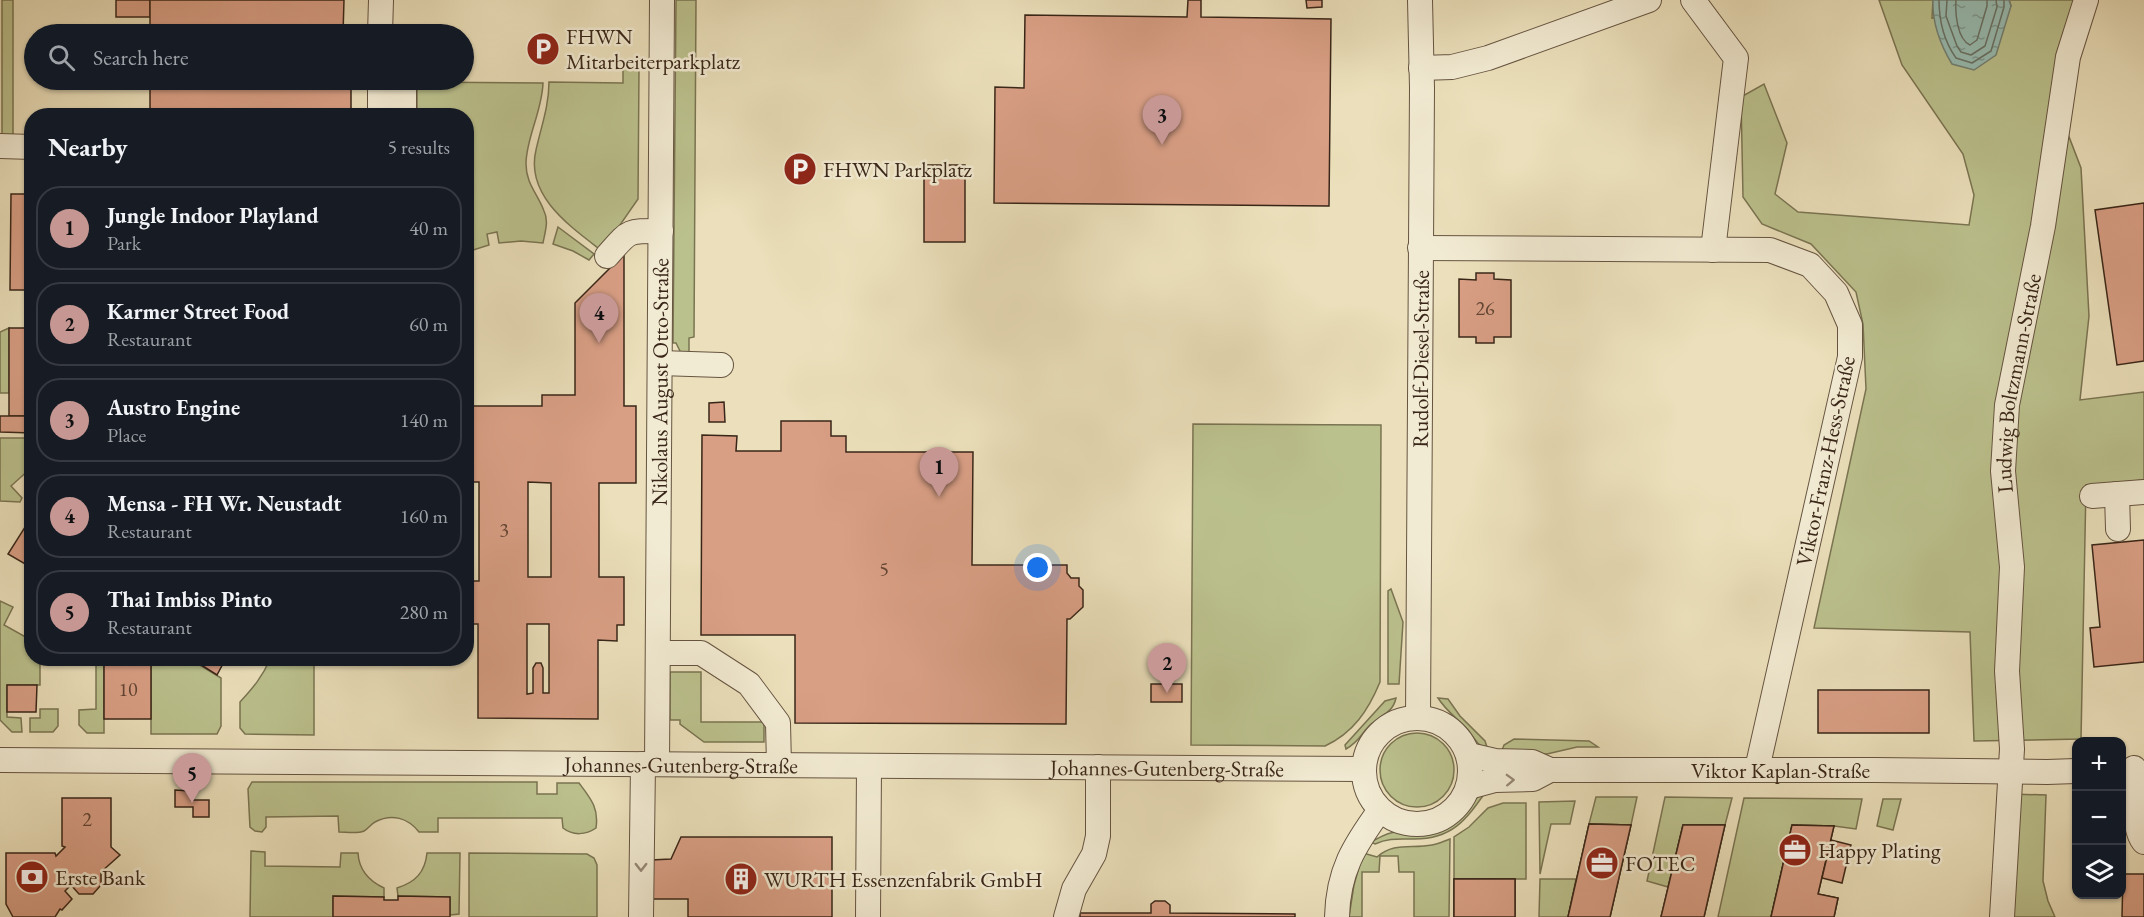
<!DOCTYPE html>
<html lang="en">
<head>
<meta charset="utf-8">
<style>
	:root { --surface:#171b24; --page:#242831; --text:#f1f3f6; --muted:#9ea1a6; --line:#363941; --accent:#c59692 }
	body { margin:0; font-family:"EB Garamond",serif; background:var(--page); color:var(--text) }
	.controls { position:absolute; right:18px; bottom:18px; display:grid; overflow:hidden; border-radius:12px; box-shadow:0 2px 4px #0004 }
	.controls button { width:54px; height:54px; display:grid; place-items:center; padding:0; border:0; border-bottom:2px solid var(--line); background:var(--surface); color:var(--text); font:30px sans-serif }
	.you { position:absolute; left:1038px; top:568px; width:21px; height:21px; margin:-15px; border:4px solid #fff; border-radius:50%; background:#1a73e8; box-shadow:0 0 0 9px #1a73e833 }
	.badge { display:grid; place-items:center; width:39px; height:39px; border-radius:50%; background:var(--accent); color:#111; font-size:20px; font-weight:700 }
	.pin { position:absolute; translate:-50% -50px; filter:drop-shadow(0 2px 3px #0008) }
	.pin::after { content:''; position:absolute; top:32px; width:21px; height:18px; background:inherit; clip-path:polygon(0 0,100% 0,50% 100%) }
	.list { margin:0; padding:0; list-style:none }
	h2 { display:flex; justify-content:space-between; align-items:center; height:78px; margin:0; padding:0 24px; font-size:26px }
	h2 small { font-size:20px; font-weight:400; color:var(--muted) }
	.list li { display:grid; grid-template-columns:39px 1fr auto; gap:18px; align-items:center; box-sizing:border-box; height:84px; margin:0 12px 12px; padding:0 12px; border:2px solid var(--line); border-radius:24px }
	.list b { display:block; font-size:22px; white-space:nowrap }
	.list p { margin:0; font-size:20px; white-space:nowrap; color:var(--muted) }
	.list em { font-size:20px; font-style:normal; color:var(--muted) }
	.icon { flex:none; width:33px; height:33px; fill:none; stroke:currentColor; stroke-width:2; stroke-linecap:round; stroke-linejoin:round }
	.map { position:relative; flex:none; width:2144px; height:917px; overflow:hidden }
	.search { position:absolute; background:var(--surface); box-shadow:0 2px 4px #0004; left:24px; top:24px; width:450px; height:66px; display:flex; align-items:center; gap:15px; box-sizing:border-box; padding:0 21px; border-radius:33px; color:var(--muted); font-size:22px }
	.panel { position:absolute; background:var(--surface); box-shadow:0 2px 4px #0004; left:24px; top:108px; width:450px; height:558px; border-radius:24px }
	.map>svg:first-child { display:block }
	.green { fill:#bbc18d; stroke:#7a7452; stroke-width:1.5 }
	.water { fill:url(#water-ripples); stroke:#728175; stroke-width:1.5 }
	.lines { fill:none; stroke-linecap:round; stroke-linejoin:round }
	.shore { stroke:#687266; stroke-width:1.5 }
	.building { fill:#d99f85; stroke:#392618; stroke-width:1.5; fill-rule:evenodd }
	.minor-casing { stroke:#665441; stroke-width:26 }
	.minor { stroke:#f2ebd3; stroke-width:24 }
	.oneway { stroke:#968876 }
	.labels { text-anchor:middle; stroke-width:5; stroke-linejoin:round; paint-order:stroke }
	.number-label { font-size:20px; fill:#614433 }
	.poi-label { font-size:22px; fill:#392618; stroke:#f2ebd3; text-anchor:start }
	.street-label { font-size:22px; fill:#392618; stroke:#f2ebd3 }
</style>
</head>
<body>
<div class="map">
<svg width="2144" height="917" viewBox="0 0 2144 917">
	<defs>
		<pattern id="water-ripples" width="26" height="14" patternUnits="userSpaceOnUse" patternTransform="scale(1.5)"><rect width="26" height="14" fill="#98bdb3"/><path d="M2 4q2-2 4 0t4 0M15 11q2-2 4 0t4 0" fill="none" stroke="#7d9991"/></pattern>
	</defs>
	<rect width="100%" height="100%" fill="#ebe0bb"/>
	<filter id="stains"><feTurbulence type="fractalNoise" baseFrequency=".00333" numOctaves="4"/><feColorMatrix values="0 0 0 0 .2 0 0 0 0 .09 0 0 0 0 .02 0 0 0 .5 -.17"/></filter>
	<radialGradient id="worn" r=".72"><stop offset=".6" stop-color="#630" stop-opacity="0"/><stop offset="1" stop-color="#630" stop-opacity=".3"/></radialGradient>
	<!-- green -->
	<g class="green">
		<rect x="2" y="0" width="11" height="135"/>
		<path d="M676 0H696L694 337 689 338V356L682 355 676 343H673Z"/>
		<path d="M1879 0H1933L1932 18 2011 6 2009 0H2080L2053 95 2081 168 2089 316 2080 400 2144 392V480L2086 485 2081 739 1974 741 1970 632 1814 628 1866 389 1863 324 1856 292 1811 244 1762 224 1743 197 1741 97 1764 84 1787 143 1775 194 1798 212 1969 225 1974 195 1963 154 1902 65Z"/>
		<path d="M634 62 639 70 638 199 602 251C571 227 525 196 536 150 541 127 549 106 549 82L623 83V63Z"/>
		<path d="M417 82 543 83C542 112 526 138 526 164 526 184 538 194 544 211 549 221 545 232 543 243L521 241 499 243 497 232 487 234 489 245 467 252 466 116 417 115Z"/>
		<path d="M558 227 594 254 589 260 573 251 553 244Z"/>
		<path d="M9 328V393H0V332Z"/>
		<path d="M1193 424 1381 425 1380 682C1368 711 1353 733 1325 746L1191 745Z"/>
		<path d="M0 438H31V468L11 486 22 498 20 502 0 501Z"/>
		<path d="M1391 589 1403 622 1399 684H1388V591Z"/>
		<path d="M0 601 13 607 4 625 31 640 32 658 40 659V685H7V717L21 718 22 732H12L0 720Z"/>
		<path d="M96 659H104V733H87L79 725V710L96 709Z"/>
		<path d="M151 659H190L221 678V726L217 734H151Z"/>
		<path d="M270 659H314V735L245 734 240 728V702C253 688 263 676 270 659Z"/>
		<path d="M670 672H701V722H764V742H704L680 724V720H670Z"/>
		<path d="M1396 698C1393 713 1380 716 1370 725 1360 735 1360 741 1346 749L1345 745 1385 701Z"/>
		<path d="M1438 698 1448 699 1460 716 1485 741 1488 750C1478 746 1475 739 1468 730 1457 718 1447 712 1438 698Z"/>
		<path d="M40 709H58V726L53 732H30V718H40Z"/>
		<circle cx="1417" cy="770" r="37"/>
		<path d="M1514 739 1589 741 1598 747H1577L1547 754 1501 753 1504 745Z"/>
		<path d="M252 782H537V794H557V783H579C591 799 599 808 596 828 586 835 573 836 563 828L562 818H438V832H419C408 818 392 813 375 822 371 824 368 829 364 831 357 834 346 832 339 832L338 816 266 817V827L262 832 255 831 250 827 248 789Z"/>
		<path d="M1487 790C1466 820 1452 840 1412 839 1398 839 1388 838 1375 844L1371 842C1379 838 1387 832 1397 832 1403 832 1409 834 1415 834 1426 835 1437 831 1446 827 1464 818 1470 799 1487 790Z"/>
		<path d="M2009 794 2046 795 2043 881 2048 901 2055 917H2002Z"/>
		<path d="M1596 797H1637L1631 825 1589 824Z"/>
		<path d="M1665 797 1732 798 1725 825H1683L1668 887 1647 881Z"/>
		<path d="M1744 798 1862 799 1856 829 1834 826H1792L1771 917H1718Z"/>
		<path d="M1883 799H1901L1893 830 1877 826Z"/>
		<path d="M1575 801 1570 824H1551L1540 874 1539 802Z"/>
		<path d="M1503 803H1526V879H1454V837L1469 827 1488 808Z"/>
		<path d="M1450 839 1449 917H1414V872H1399L1398 856H1380L1379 872H1362V917H1349L1354 885 1363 853 1377 857C1394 842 1411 849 1432 845 1438 844 1444 841 1450 839Z"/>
		<path d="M251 851 265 852V866L340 867 341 853H358C359 871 369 881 384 888V897L333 896V917H250Z"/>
		<path d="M427 853H460L459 914 450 915V897L398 896 397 888C416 882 425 872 427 853Z"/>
		<path d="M469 853 587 854 594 858 597 865V917H469Z"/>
		<path d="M1540 879H1576L1568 917H1539Z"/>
	</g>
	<!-- water -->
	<path class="water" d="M1933 0H2009L2011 6 1996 55 1974 70 1952 64C1940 44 1932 23 1933 0Z"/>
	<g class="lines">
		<!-- shore -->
		<g class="shore">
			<path d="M1939 0C1939 21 1944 41 1956 58L1972 63 1991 51 2004 7V0"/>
			<path d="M1947 0 1946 16 1957 46 1961 52 1971 55 1985 46 1997 7 1996 0"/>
			<path d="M1956 0C1955 13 1957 39 1970 45L1977 40 1987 6V0"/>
		</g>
	</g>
	<!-- building -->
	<g class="building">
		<rect x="116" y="0" width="34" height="17"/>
		<path d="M150 0H344L343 34H150Z"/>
		<path d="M1188 0H1201V17L1331 19 1329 206 994 203 995 87 1024 88 1025 15 1187 17Z"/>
		<path d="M1306 0H1322V7L1307 8Z"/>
		<rect x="150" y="80" width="201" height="36"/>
		<rect x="924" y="165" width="41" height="77"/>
		<path d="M11 194H32V290H10Z"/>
		<path d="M2144 203V361L2117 365 2095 210Z"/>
		<path d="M624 254V406H636V483H599V577H624V625H617V641L598 640V719L478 718V624H466V581H479V482H466V406H542V395H575V303ZM528 482 551 483V577H528ZM527 624H549V693H543V668L541 663H536L533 668V693L527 694Z"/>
		<path d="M1476 273H1494V279L1511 280V337H1494V343H1476V337H1459V279L1476 280Z"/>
		<rect x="9" y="328" width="23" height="88"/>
		<path d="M724 402 725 422H709V403Z"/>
		<path d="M0 416H32V433L0 432Z"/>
		<path d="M781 421H831V436H846V452H973L972 565H1067V573L1071 578H1079V586L1083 590V607L1070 619H1067L1066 724 795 723V635H701L702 435 737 436 736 451H781Z"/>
		<path d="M32 516V568L8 554Z"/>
		<path d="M2144 540V662L2094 667 2090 628 2100 627 2092 545Z"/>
		<rect x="104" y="658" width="47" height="61"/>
		<path d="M190 658H226L217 675Z"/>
		<rect x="1151" y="684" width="31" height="18"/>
		<path d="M7 685H37L36 712H7Z"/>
		<rect x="1818" y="690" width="111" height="43"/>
		<path d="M175 790 191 791V800H209V817H193V807H175Z"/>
		<path d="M62 798H111V847L120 855 101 872V885L93 894H79L71 885 65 891 72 899 62 910 60 909 55 917H13L6 904V853H55L56 856 65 847 62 846Z"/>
		<path d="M1589 824 1631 825 1610 917H1568Z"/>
		<path d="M1589 824 1631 825 1610 917H1568Z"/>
		<path d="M1683 825H1725L1704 917H1661Z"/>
		<path d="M1683 825H1725L1704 917H1661Z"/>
		<path d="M1792 825 1834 826 1818 894 1838 898 1834 917H1771Z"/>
		<path d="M1792 825 1834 826 1818 894 1838 898 1834 917H1771Z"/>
		<path d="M681 837H832V917H688V899H651V860L671 859Z"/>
		<path d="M1831 840 1851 845 1842 883 1822 878Z"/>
		<path d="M2123 874H2144V917H2122Z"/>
		<rect x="1454" y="879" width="61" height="38"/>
		<rect x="1454" y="879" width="61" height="38"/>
		<path d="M333 896 384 897V900H398V896L450 897V917H333Z"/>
		<path d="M1155 901H1165L1170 905V913L1295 914V917H1080V913H1151V904Z"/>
	</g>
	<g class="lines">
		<!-- minor casing -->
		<g class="minor-casing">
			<g id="minor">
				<path d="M1693 0 1736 58 1713 250"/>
				<path d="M380 34 381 0"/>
				<path d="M1421 68 1452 67 1488 58 1649 0"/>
				<path d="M404 80V116"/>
				<path d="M380 116V80"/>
				<path d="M0 146 32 147"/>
				<path d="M1420 248 1770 250 1810 265 1836 293 1850 325V357L1757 769"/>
				<path d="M607 256C630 230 626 231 661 231"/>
				<path d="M660 363 721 365"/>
				<path d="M2117 494 2118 529"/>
				<path d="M2092 496 2144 492"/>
				<path d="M658 653H701L749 684 778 723 779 765"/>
				<path id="s1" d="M1418 717 1422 88 1420 0"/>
				<circle cx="1417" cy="771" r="53"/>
				<path id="s2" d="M1469 755 1495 761 1532 762 1550 770H1875L2047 772 2076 771"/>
				<path id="s3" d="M0 760 1363 769"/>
				<path id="s4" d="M657 764 662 0"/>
				<path d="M2134 768C2135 786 2132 829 2144 842"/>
				<path d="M1469 787 1495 780 1533 779 1550 770"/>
				<path d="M641 917 643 764"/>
				<path d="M868 917 869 766"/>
				<path d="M1066 917 1074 889 1094 854 1098 836V767"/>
				<path d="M1337 917C1338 871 1354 846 1380 810"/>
				<path id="s5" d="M2002 917 2012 749 2007 671 2012 567 2003 471 2007 405 2043 226 2068 57 2086 0"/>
			</g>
		</g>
		<!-- minor -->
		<use href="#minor" class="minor"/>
	</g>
	<!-- one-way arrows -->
	<defs><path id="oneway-chevron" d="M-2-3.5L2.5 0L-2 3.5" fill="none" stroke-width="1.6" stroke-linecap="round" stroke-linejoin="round" transform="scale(1.5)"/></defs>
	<g class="oneway">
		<use href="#oneway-chevron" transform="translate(1510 780) rotate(-2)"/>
		<use href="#oneway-chevron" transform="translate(641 867) rotate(90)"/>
	</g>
	<!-- icons -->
	<defs>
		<g id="parking-disc" transform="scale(1.725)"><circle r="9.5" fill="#8f2418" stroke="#f2ebd3"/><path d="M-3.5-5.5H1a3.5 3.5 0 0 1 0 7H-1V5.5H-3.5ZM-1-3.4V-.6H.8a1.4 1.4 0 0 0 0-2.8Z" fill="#fff"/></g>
		<g id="office-disc" transform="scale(1.725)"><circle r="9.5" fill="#8f2418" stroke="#f2ebd3"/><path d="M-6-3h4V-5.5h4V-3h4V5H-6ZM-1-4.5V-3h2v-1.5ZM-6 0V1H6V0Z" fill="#fff"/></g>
		<g id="bank-disc" transform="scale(1.725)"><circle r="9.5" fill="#8f2418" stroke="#f2ebd3"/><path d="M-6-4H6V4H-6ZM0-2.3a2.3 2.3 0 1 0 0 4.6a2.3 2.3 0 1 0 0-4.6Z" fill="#fff"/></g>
		<g id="building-disc" transform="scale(1.725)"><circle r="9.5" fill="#8f2418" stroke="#f2ebd3"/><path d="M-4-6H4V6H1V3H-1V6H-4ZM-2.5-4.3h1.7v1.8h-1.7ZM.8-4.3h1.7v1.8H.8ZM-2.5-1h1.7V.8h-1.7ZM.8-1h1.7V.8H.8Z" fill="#fff"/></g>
	</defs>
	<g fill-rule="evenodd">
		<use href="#parking-disc" x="543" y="49"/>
		<use href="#parking-disc" x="800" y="169"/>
		<use href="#office-disc" x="1795" y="850"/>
		<use href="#office-disc" x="1602" y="863"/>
		<use href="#bank-disc" x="32" y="877"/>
		<use href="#building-disc" x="741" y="879"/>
	</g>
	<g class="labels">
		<!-- number labels -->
		<g class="number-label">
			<text x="1485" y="315">26</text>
			<text x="504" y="537">3</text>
			<text x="884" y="576">5</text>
			<text x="128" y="696">10</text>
			<text x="87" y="826">2</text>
		</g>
		<!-- poi labels -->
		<g class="poi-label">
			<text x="566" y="44">FHWN<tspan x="566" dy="25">Mitarbeiterparkplatz</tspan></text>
			<text x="823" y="177">FHWN Parkplatz</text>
			<text x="1818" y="858">Happy Plating</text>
			<text x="1625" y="871">FOTEC</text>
			<text x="55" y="885">Erste Bank</text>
			<text x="764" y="887">WURTH Essenzenfabrik GmbH</text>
		</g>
		<!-- street labels -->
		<g class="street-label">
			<text dy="8" stroke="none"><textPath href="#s1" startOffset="358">Rudolf-Diesel-Straße</textPath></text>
			<text dy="8" stroke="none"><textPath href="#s4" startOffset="382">Nikolaus August Otto-Straße</textPath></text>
			<text dy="8" stroke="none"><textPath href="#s5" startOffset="536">Ludwig Boltzmann-Straße</textPath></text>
			<text transform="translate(1825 461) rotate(-78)" y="8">Viktor-Franz-Hess-Straße</text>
			<text dy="8" stroke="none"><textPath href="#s3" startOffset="681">Johannes-Gutenberg-Straße</textPath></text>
			<text dy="8" stroke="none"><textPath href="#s3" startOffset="1167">Johannes-Gutenberg-Straße</textPath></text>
			<text dy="8" stroke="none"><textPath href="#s2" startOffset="314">Viktor Kaplan-Straße</textPath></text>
		</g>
	</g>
	<rect width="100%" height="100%" filter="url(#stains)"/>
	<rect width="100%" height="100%" fill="url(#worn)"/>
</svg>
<div class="controls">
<button>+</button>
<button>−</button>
<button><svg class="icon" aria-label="layers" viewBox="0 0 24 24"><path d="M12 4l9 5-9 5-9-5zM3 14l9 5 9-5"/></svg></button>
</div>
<div class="you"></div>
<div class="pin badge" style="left:939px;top:497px">1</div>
<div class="pin badge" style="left:1167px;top:693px">2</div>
<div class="pin badge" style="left:1162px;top:145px">3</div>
<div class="pin badge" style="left:599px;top:343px">4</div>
<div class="pin badge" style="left:192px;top:803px">5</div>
<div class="search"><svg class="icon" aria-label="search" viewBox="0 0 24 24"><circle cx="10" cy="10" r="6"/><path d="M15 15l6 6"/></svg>Search here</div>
<section class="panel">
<h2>Nearby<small>5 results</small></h2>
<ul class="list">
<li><span class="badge">1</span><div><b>Jungle Indoor Playland</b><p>Park</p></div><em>40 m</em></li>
<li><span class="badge">2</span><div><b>Karmer Street Food</b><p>Restaurant</p></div><em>60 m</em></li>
<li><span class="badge">3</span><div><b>Austro Engine</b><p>Place</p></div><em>140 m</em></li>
<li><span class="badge">4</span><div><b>Mensa - FH Wr. Neustadt</b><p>Restaurant</p></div><em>160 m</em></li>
<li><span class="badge">5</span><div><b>Thai Imbiss Pinto</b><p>Restaurant</p></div><em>280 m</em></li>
</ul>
</section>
</div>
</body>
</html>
